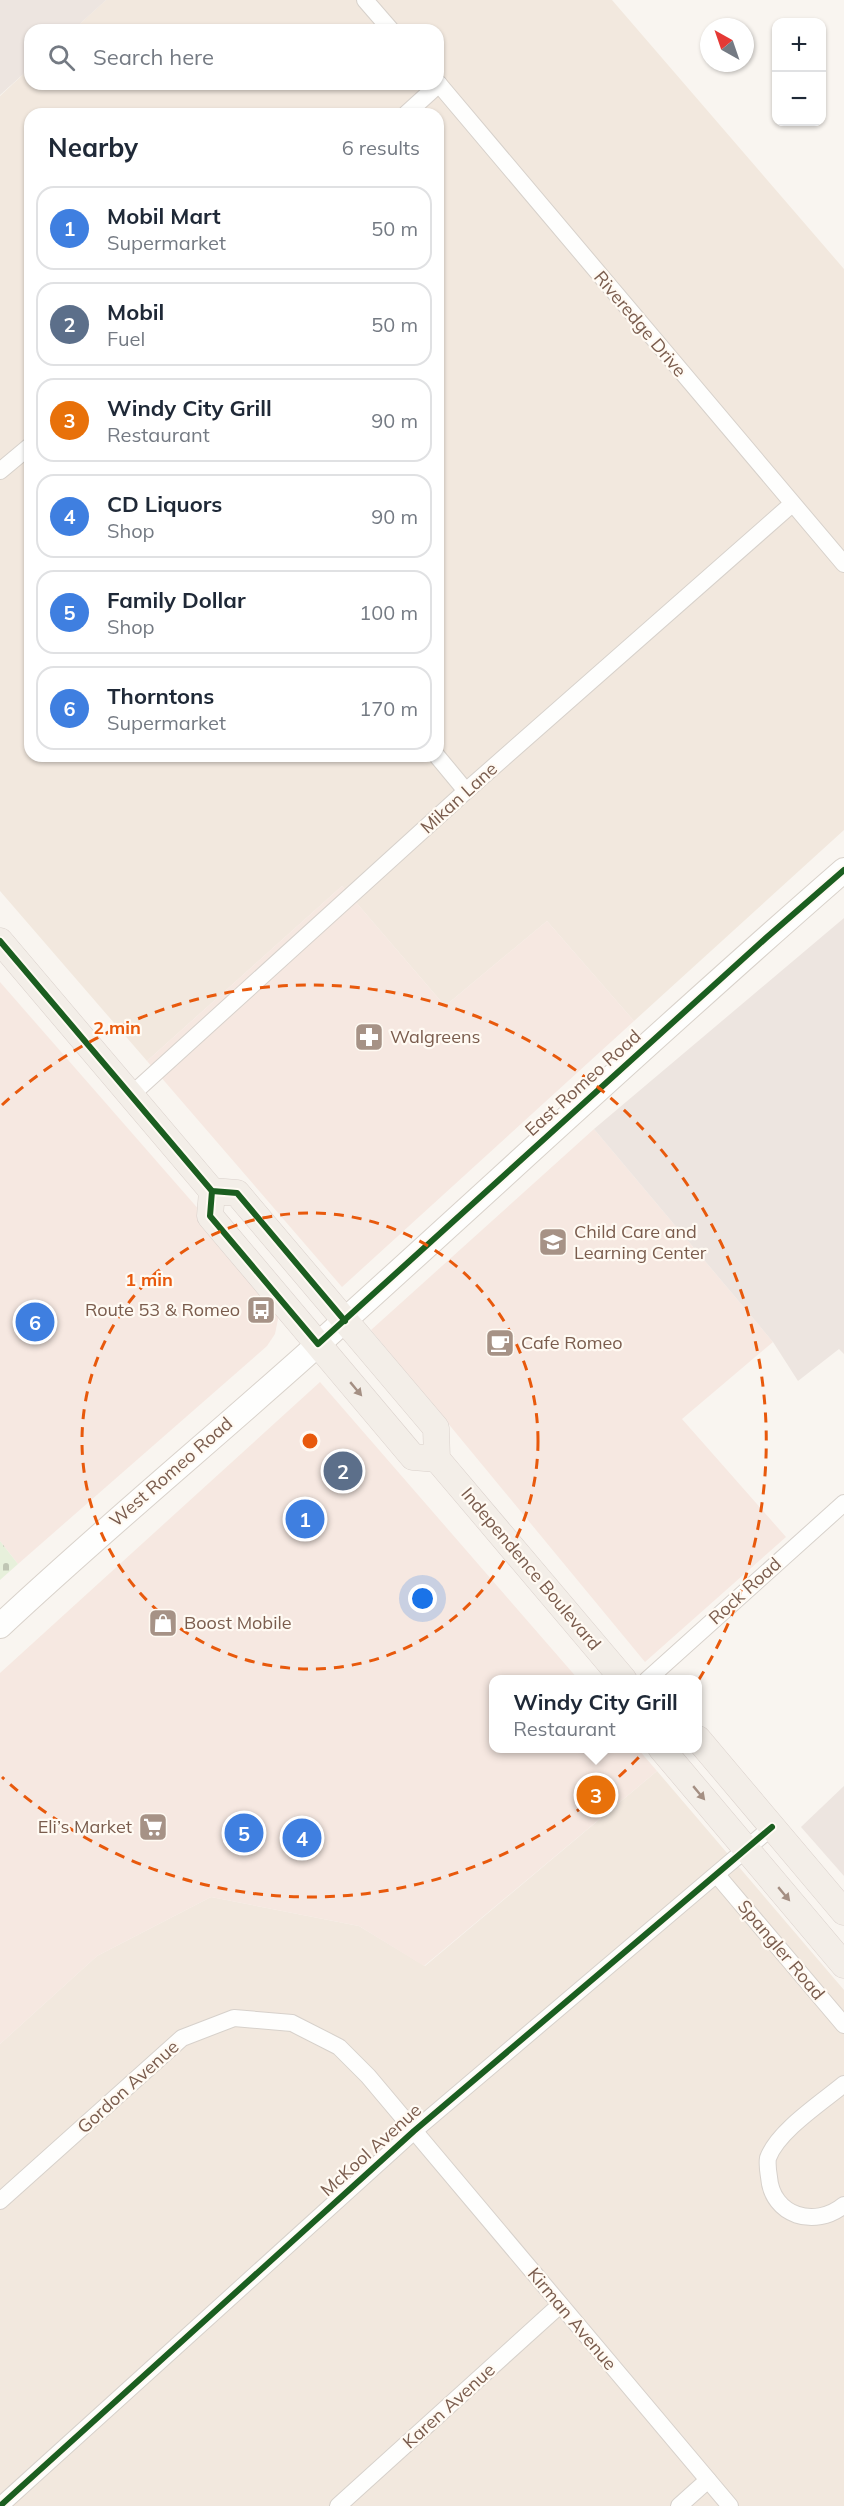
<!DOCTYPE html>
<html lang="en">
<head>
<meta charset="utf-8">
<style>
	:root { --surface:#fff; --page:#f2f2f3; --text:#1f2937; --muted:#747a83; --line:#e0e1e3; --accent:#db2777 }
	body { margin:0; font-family:Mulish,sans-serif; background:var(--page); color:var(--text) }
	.controls { position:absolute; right:18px; top:18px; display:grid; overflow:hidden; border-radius:12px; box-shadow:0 2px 4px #0004 }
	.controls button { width:54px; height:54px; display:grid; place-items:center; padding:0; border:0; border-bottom:2px solid var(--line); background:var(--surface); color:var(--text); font:30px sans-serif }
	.compass { position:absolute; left:700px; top:18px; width:54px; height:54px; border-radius:50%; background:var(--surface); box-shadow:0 2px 4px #0004; rotate:320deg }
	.you { position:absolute; left:423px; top:1599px; width:21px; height:21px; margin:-15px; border:4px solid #fff; border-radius:50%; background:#1a73e8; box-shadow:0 0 0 9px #1a73e833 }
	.badge { display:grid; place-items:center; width:39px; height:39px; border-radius:50%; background:var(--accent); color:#fff; font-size:20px; font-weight:700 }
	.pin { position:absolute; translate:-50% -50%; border:3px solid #fff; box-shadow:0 2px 6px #0006 }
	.popup { position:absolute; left:489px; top:1675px; width:213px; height:78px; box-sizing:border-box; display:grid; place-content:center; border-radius:12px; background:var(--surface); filter:drop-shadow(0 2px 4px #0005); font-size:20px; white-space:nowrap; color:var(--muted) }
	.popup b { font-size:22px; color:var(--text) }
	.popup::after { content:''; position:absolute; left:50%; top:100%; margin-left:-12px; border:12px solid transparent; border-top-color:var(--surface) }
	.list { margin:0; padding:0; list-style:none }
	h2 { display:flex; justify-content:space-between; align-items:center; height:78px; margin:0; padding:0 24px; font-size:26px }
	h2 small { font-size:20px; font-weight:400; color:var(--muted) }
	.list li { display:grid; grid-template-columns:39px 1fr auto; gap:18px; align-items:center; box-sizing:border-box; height:84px; margin:0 12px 12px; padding:0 12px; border:2px solid var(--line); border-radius:18px }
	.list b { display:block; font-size:22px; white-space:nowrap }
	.list p { margin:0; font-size:20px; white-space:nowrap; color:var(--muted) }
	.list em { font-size:20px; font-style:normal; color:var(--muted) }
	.icon { flex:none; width:33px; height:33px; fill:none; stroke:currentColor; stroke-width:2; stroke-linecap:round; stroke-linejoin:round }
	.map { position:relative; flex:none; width:844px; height:2506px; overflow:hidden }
	.search { position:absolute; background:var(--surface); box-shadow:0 2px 4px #0004; left:24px; top:24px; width:420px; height:66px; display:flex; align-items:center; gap:15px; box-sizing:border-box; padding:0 21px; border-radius:18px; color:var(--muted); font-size:22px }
	.panel { position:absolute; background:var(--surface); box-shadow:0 2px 4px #0004; left:24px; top:108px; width:420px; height:654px; border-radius:18px }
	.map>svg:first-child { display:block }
	.residential { fill:#f2e8de; fill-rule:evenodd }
	.commercial { fill:#f6e8e1 }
	.industrial { fill:#ede5e0 }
	.cemetery { fill:url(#cemetery-stones) }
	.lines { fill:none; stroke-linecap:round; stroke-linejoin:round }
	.street-casing { stroke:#d7d1cb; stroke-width:18 }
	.secondary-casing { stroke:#d9d2cb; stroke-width:26 }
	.primary-casing { stroke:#dad1cc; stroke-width:27 }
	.street { stroke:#fefefd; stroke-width:16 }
	.secondary { stroke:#fefefd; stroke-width:24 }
	.primary { stroke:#f3eee8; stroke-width:26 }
	.cycleway-casing { stroke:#fffaf3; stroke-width:10 }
	.cycleway { stroke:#1b5e20; stroke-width:6 }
	.oneway { fill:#a48f83 }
	.ring { fill:none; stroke:#e8590c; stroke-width:3; stroke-dasharray:10 8 }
	.labels { text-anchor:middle; stroke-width:4.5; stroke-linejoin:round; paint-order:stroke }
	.street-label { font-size:18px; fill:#7a5c4d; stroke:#fffaf3 }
	.poi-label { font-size:18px; fill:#7a5c4d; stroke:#fffaf3; text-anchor:start }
	.centre { fill:#e8590c; stroke:#fffaf3; stroke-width:3 }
	.ring-label { font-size:18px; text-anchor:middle; font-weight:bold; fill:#e8590c; stroke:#fffaf3; stroke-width:4.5; stroke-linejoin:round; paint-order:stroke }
</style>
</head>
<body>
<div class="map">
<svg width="844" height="2506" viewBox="0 0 844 2506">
	<defs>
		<pattern id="cemetery-stones" width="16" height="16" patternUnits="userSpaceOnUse" patternTransform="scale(1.5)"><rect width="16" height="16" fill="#e7f0db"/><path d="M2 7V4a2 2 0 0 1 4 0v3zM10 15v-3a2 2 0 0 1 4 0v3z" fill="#c0c6b4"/></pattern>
	</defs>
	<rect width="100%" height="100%" fill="#f9f5f0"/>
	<!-- residential -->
	<g class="residential">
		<path d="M106 0H612L844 269V830L634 1021 547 921 445 1006 342 886 147 1061 0 891V96L30 68V84H438V30H73ZM30 114H438V756H30Z"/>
		<path d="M657 1771 844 1990V2506H0V2044L97 1956 211 1897 359 1926 425 1966Z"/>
	</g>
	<!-- commercial -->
	<g class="commercial">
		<path d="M342 886 445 1006 547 921 634 1021 342 1287 147 1061Z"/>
		<path d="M0 982 270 1291 276 1305 278 1319 275 1334 267 1346 18 1564 0 1541Z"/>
		<path d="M594 1129 773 1342 682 1419 786 1537 645 1662 371 1330Z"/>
		<path d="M320 1382 578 1679 494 1680V1748L638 1749 657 1771 424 1966 359 1926 211 1897 97 1956 0 2044V1673Z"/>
	</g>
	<!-- industrial -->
	<g class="industrial">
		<path d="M0 0H106L73 30H30V68L0 95Z"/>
		<path d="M844 918V1354L839 1349 798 1381 773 1342 594 1129Z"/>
		<path d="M844 1786V1876L801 1827Z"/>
	</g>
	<!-- cemetery -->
	<path class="cemetery" d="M0 1541 18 1564 0 1580Z"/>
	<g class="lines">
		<!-- street casing -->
		<g class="street-casing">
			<g id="street">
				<path d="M365 0 391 30"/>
				<path d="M438 83 844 564"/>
				<path d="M406 114 439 84"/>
				<path d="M0 471 30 446"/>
				<path d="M437 756 466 791"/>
				<path d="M130 1096 466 791 792 504"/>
				<path d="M647 1680 844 1503"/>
				<path d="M717 1875 844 2025"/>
				<path d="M844 2084C821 2103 778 2131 768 2158 767 2164 768 2171 769 2177 772 2216 815 2229 844 2205"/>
				<path d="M0 2201 182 2038 234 2018 292 2023 339 2047 368 2076 730 2506"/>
				<path d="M0 2506 414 2131 772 1827"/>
				<path d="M338 2506 560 2305"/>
				<path d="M679 2506 708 2480"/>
			</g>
		</g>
		<!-- secondary casing -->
		<g class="secondary-casing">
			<path id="secondary" d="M0 1626C112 1521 231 1424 345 1320 511 1170 675 1017 844 870"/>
		</g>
		<!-- primary casing -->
		<g class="primary-casing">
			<g id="primary">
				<path d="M0 941 212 1191 237 1193 436 1428 437 1459 624 1680"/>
				<path d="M212 1191 210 1216 413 1457 437 1459"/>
				<path d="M698 1739 844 1912"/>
				<path d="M661 1748 844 1965"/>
			</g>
		</g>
		<!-- street -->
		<use href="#street" class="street"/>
		<!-- secondary -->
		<use href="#secondary" class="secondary"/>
		<!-- primary -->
		<use href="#primary" class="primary"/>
		<!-- cycleway casing -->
		<g class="cycleway-casing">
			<g id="cycleway">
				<path d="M0 941 212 1191 237 1193 345 1321"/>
				<path d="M212 1191 210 1216 318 1344 766 938 844 870"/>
				<path d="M0 2506 414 2131 772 1827"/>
			</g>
		</g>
		<!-- cycleway -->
		<use href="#cycleway" class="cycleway"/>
	</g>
	<!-- one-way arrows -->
	<defs><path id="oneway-solid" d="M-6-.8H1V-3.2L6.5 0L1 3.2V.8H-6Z" transform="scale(1.5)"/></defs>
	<g class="oneway">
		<use href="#oneway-solid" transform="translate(356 1389) rotate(50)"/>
		<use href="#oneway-solid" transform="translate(699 1793) rotate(50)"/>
		<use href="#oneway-solid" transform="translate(784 1894) rotate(50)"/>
	</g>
	<!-- distance rings -->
	<g class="ring">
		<circle cx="310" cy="1441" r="228"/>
		<path d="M2 1105A456 456 0 1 1 2 1777"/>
	</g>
	<!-- icons -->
	<defs>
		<g id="pharmacy-square" transform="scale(1.5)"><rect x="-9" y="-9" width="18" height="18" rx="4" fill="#a69286" stroke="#fffaf3"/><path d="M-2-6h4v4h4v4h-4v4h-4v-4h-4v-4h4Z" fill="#fff"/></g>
		<g id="school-square" transform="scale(1.5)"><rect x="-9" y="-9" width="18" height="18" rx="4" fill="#a69286" stroke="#fffaf3"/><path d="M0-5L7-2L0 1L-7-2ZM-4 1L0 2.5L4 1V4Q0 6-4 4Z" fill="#fff"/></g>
		<g id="bus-square" transform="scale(1.5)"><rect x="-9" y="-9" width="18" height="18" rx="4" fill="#a69286" stroke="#fffaf3"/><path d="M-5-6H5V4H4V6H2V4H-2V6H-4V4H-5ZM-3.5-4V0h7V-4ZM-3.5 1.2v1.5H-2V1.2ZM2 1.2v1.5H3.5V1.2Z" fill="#fff"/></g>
		<g id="cafe-square" transform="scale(1.5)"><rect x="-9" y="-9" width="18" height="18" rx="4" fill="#a69286" stroke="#fffaf3"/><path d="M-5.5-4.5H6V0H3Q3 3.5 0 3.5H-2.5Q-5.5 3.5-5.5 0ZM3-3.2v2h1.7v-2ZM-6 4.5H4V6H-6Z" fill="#fff"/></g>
		<g id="shop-square" transform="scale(1.5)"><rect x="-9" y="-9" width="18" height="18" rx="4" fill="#a69286" stroke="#fffaf3"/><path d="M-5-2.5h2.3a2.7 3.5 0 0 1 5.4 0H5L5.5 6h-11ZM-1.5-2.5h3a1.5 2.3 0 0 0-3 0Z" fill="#fff"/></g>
		<g id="supermarket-square" transform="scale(1.5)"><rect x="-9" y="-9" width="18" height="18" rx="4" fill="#a69286" stroke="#fffaf3"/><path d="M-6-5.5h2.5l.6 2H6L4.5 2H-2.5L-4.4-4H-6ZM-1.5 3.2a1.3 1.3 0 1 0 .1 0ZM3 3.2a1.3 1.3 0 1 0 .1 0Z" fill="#fff"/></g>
	</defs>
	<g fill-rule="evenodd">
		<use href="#pharmacy-square" x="369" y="1037"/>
		<use href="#school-square" x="553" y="1242"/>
		<use href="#bus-square" x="261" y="1310"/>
		<use href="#cafe-square" x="500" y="1343"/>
		<use href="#shop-square" x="163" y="1623"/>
		<use href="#supermarket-square" x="153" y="1827"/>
	</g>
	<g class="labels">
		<!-- street labels -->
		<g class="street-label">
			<text transform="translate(640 324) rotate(50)" y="6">Riveredge Drive</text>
			<text transform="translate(459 798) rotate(-42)" y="6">Mikan Lane</text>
			<text transform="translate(583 1083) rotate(-42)" y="6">East Romeo Road</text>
			<text transform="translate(171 1472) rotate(-41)" y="6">West Romeo Road</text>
			<text transform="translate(531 1569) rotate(50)" y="6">Independence Boulevard</text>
			<text transform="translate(745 1591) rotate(-42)" y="6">Rock Road</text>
			<text transform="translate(781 1950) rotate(50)" y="6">Spangler Road</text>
			<text transform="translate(128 2087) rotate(-42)" y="6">Gordon Avenue</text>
			<text transform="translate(371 2150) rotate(-42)" y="6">McKool Avenue</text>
			<text transform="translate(572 2319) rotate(50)" y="6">Kirman Avenue</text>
			<text transform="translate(449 2406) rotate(-42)" y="6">Karen Avenue</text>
		</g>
		<!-- poi labels -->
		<g class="poi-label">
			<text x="390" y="1043">Walgreens</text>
			<text x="574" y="1238">Child Care and<tspan x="574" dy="21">Learning Center</tspan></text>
			<text x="240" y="1316" text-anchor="end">Route 53 &amp; Romeo</text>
			<text x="521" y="1349">Cafe Romeo</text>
			<text x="184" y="1629">Boost Mobile</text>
			<text x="132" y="1833" text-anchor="end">Eli’s Market</text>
		</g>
	</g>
	<circle cx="310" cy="1441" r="9" class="centre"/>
	<g class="ring-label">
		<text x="117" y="1034">2 min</text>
		<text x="149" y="1286">1 min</text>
	</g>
</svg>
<div class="controls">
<button>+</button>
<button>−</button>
</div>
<svg class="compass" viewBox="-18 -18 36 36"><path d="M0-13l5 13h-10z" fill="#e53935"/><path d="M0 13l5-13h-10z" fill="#747a83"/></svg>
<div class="you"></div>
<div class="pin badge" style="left:305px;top:1519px;background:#3f7fe0">1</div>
<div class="pin badge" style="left:343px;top:1471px;background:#5c6f8a">2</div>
<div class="pin badge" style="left:596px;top:1795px;background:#e8710a">3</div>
<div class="popup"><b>Windy City Grill</b>Restaurant</div>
<div class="pin badge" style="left:302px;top:1838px;background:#3f7fe0">4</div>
<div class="pin badge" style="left:244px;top:1833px;background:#3f7fe0">5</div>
<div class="pin badge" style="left:35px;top:1322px;background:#3f7fe0">6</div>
<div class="search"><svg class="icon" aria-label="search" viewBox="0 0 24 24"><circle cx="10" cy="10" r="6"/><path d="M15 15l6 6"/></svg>Search here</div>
<section class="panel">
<h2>Nearby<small>6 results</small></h2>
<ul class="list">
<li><span class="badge" style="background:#3f7fe0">1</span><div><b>Mobil Mart</b><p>Supermarket</p></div><em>50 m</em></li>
<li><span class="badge" style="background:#5c6f8a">2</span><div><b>Mobil</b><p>Fuel</p></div><em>50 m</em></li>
<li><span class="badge" style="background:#e8710a">3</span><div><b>Windy City Grill</b><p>Restaurant</p></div><em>90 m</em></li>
<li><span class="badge" style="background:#3f7fe0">4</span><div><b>CD Liquors</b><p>Shop</p></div><em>90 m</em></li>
<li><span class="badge" style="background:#3f7fe0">5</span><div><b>Family Dollar</b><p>Shop</p></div><em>100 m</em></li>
<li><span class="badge" style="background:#3f7fe0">6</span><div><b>Thorntons</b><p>Supermarket</p></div><em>170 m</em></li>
</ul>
</section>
</div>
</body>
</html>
